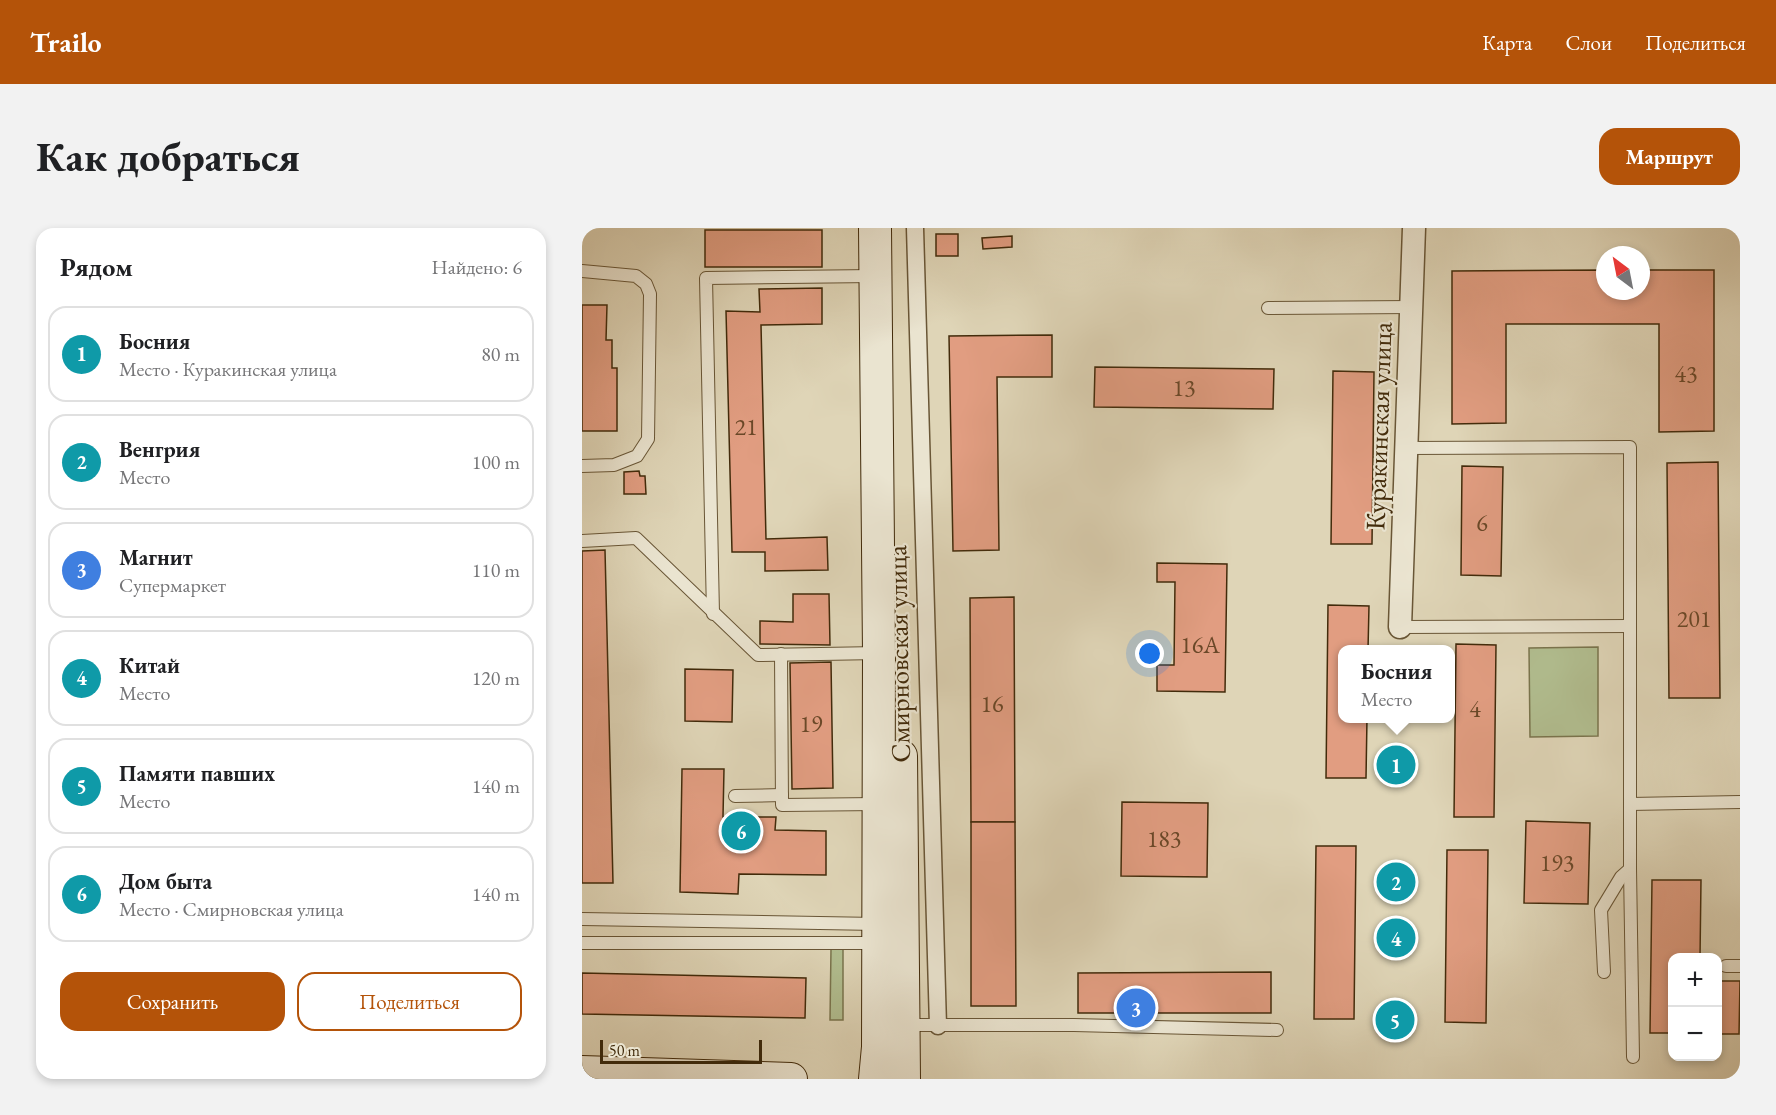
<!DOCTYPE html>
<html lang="ru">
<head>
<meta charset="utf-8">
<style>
	:root { --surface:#fff; --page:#f2f2f2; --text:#202124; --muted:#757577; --line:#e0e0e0; --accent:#b45309 }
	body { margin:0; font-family:"EB Garamond",serif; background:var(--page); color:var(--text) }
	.controls { position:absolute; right:18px; bottom:18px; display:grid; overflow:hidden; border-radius:12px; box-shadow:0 3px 9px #0003 }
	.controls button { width:54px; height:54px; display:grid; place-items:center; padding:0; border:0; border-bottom:2px solid var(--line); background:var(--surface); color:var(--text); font:30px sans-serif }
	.compass { position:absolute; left:1014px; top:18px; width:54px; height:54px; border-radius:50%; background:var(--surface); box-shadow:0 3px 9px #0003; rotate:328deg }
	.scale { position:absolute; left:18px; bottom:15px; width:162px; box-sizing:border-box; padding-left:6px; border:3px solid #422b0b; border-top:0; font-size:16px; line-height:21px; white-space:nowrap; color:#422b0b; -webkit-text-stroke:4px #eae4d0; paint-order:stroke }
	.you { position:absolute; left:568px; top:426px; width:21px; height:21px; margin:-15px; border:4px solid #fff; border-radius:50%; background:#1a73e8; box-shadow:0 0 0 9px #1a73e833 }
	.badge { display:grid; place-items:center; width:39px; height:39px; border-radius:50%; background:var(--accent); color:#fff; font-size:20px; font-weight:700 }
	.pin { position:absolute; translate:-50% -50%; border:3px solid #fff; box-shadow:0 2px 6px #0006 }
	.popup { position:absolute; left:756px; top:417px; width:117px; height:78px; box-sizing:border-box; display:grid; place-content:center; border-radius:12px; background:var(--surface); filter:drop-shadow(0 2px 4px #0005); font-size:20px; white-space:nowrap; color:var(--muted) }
	.popup b { font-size:22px; color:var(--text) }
	.popup::after { content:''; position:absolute; left:50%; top:100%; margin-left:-12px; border:12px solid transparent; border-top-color:var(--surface) }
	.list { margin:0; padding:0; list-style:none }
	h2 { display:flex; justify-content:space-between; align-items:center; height:78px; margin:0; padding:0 24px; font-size:26px }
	h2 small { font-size:20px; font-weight:400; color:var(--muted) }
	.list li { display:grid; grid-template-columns:39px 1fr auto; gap:18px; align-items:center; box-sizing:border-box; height:96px; margin:0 12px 12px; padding:0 12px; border:2px solid var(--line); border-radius:18px }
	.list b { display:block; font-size:22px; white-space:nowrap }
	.list p { margin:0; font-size:20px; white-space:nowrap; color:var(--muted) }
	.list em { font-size:20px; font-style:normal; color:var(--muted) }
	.actions { display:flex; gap:12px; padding:18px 24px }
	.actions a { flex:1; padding:14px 0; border:2px solid var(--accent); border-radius:18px; text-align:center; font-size:21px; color:var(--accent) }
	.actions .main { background:var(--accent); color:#fff }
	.map { position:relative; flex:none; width:1158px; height:851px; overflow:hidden; border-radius:18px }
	header { display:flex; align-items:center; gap:36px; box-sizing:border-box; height:84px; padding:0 30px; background:var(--accent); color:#fff }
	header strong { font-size:28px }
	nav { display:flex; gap:33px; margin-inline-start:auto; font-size:21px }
	.intro { display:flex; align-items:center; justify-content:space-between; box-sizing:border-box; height:144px; padding:0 36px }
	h1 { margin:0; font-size:42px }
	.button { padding:15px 27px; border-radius:18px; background:var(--accent); color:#fff; font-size:21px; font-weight:700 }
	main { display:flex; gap:36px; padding:0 36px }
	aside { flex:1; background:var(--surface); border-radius:18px; box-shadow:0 3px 9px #0003 }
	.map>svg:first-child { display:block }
	.green { fill:#b1bd8f; stroke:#7a744d; stroke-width:1.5 }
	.building { fill:#e19d81; stroke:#422b0b; stroke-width:1.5 }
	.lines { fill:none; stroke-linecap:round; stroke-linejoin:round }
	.service-casing { stroke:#695636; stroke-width:14 }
	.pedestrian-casing { stroke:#695636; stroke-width:19 }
	.minor-casing { stroke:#695636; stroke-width:25 }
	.secondary-casing { stroke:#422b0b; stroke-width:34 }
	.service { stroke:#eae4d0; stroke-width:12 }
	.pedestrian { stroke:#eae4d0; stroke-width:16 }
	.minor { stroke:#eae4d0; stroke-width:22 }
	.secondary { stroke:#eae4d0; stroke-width:32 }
	.labels { text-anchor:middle; stroke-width:4.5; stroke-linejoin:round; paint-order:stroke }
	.number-label { font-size:24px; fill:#6a4828 }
	.street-label { font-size:27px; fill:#422b0b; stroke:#eae4d0 }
</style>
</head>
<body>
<header>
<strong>Trailo</strong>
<nav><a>Карта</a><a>Слои</a><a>Поделиться</a></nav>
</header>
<div class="intro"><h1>Как добраться</h1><a class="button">Маршрут</a></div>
<main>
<aside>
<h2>Рядом<small>Найдено: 6</small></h2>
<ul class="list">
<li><span class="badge" style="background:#0f9aa8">1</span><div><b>Босния</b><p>Место · Куракинская улица</p></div><em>80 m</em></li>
<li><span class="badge" style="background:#0f9aa8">2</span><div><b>Венгрия</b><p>Место</p></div><em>100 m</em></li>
<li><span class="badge" style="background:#3f7fe0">3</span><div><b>Магнит</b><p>Супермаркет</p></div><em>110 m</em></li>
<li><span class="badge" style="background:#0f9aa8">4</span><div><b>Китай</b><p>Место</p></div><em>120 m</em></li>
<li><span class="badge" style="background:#0f9aa8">5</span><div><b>Памяти павших</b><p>Место</p></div><em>140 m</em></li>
<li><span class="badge" style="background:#0f9aa8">6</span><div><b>Дом быта</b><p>Место · Смирновская улица</p></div><em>140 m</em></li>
</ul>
<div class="actions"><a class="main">Сохранить</a><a>Поделиться</a></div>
</aside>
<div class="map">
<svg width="1158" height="851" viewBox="0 0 1158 851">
	<rect width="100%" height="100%" fill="#dfd5b7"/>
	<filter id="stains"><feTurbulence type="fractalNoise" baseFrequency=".00333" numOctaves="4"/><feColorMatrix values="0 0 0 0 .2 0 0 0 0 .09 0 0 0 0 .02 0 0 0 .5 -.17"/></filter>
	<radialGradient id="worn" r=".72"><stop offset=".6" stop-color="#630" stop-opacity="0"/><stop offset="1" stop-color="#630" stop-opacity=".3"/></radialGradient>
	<!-- green -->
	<g class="green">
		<path d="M1016 419V508L948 509 947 420Z"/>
		<path d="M249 721H261V792H248Z"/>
	</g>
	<!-- building -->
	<g class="building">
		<rect x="123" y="2" width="117" height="37"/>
		<rect x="354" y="6" width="22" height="22"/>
		<path d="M430 8V19L401 21 400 10Z"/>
		<path d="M1023 42V63H1059V42H1132V203L1077 204V96H924V195L870 196V43Z"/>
		<path d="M240 60V96L179 97 184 311 245 309 246 342 183 343V324H150L144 83 178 84 177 61Z"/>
		<path d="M0 77H25L24 112H30V140H35V203H0Z"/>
		<path d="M470 107V149H415L417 322 371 323 367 108Z"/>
		<path d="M513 139 692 141 691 181 512 179Z"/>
		<path d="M751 143 792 144 790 316H749Z"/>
		<path d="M1136 234 1138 470H1087L1085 235Z"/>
		<path d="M880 238 921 239 919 348 879 347Z"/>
		<path d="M57 243 58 248H63L64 266H42V244Z"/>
		<path d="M23 322 31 655H0V323Z"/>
		<path d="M575 335 645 336 643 464 575 463V437H592L593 354H575Z"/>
		<path d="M211 366H247L248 417 178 416V393L211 394Z"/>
		<path d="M432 369 433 594H389L388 370Z"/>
		<path d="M746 377 787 378 786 422H760V490H785L784 550H744Z"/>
		<path d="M874 416 914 417 912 589H872Z"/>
		<path d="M249 434 251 560 210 561 208 435Z"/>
		<path d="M103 441 151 442 150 494 103 493Z"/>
		<path d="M100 541H142L141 589H194L193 602 244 603V647L157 646 156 666 98 664Z"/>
		<path d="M540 574 626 575 625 649 539 648Z"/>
		<path d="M944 593 1008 595 1006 676 942 675Z"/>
		<path d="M389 594H433L434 778H389Z"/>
		<path d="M734 618H774L772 791H732Z"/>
		<path d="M865 622H906L904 795 863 794Z"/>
		<path d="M1070 652H1119L1118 730H1090V805H1068Z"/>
		<path d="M689 744V785H496V745Z"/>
		<path d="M0 745 224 750 223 790 0 786Z"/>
		<path d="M1136 753H1158L1157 806H1136Z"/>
	</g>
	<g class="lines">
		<!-- service casing -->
		<g class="service-casing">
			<g id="service">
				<path d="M0 43 54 48 64 56 68 66 66 211 55 228 32 237 0 238"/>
				<path d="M686 80 830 79"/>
				<path d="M825 220 1048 219V641L1051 829"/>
				<path d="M0 313 54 310 176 427 297 425"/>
				<path d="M131 386 124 50 292 48"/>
				<path d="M818 399 1048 398"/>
				<path d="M199 426 200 577 295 576"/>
				<path d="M153 568 200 567"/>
				<path d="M1048 576 1158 574"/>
				<path d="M0 691 295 696"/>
				<path d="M0 715H296"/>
				<path d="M1144 738H1158"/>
				<path d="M1022 744 1019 682 1039 649 1048 641"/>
				<path d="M322 797H492L695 802"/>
			</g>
		</g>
		<!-- pedestrian casing -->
		<g class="pedestrian-casing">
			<path id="pedestrian" d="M333 0 356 798"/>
		</g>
		<!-- minor casing -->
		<g class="minor-casing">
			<path id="minor" d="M818 399 832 0"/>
		</g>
		<!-- secondary casing -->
		<g class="secondary-casing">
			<g id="secondary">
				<path d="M293 0 297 425 296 819 293 851"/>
				<path d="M319 528 322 851"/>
				<path d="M0 844 209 851"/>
			</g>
		</g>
		<!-- service -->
		<use href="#service" class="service"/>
		<!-- pedestrian -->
		<use href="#pedestrian" class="pedestrian"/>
		<!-- minor -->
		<use href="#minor" class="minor"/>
		<!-- secondary -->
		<use href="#secondary" class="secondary"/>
	</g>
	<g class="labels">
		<!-- number labels -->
		<g class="number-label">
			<text x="1104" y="154">43</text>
			<text x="602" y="168">13</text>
			<text x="164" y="207">21</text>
			<text x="900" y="303">6</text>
			<text x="1112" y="399">201</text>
			<text x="618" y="425">16А</text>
			<text x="410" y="484">16</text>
			<text x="893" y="489">4</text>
			<text x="229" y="504">19</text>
			<text x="582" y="619">183</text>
			<text x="975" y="643">193</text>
		</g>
		<!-- street labels -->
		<g class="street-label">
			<text transform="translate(797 198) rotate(-88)" y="9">Куракинская улица</text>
			<text transform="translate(317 426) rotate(-91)" y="9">Смирновская улица</text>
		</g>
	</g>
	<rect width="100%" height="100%" filter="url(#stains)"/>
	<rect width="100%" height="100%" fill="url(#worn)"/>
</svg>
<div class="controls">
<button>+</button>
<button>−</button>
</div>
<svg class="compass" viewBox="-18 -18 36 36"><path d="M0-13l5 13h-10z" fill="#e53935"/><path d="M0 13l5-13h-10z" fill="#757577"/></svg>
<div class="scale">50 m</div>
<div class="you"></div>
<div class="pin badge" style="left:814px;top:537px;background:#0f9aa8">1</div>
<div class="popup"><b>Босния</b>Место</div>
<div class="pin badge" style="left:814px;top:654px;background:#0f9aa8">2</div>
<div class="pin badge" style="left:554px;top:780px;background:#3f7fe0">3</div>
<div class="pin badge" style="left:814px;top:710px;background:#0f9aa8">4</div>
<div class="pin badge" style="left:813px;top:792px;background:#0f9aa8">5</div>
<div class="pin badge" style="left:159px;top:603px;background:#0f9aa8">6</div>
</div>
</main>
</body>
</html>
